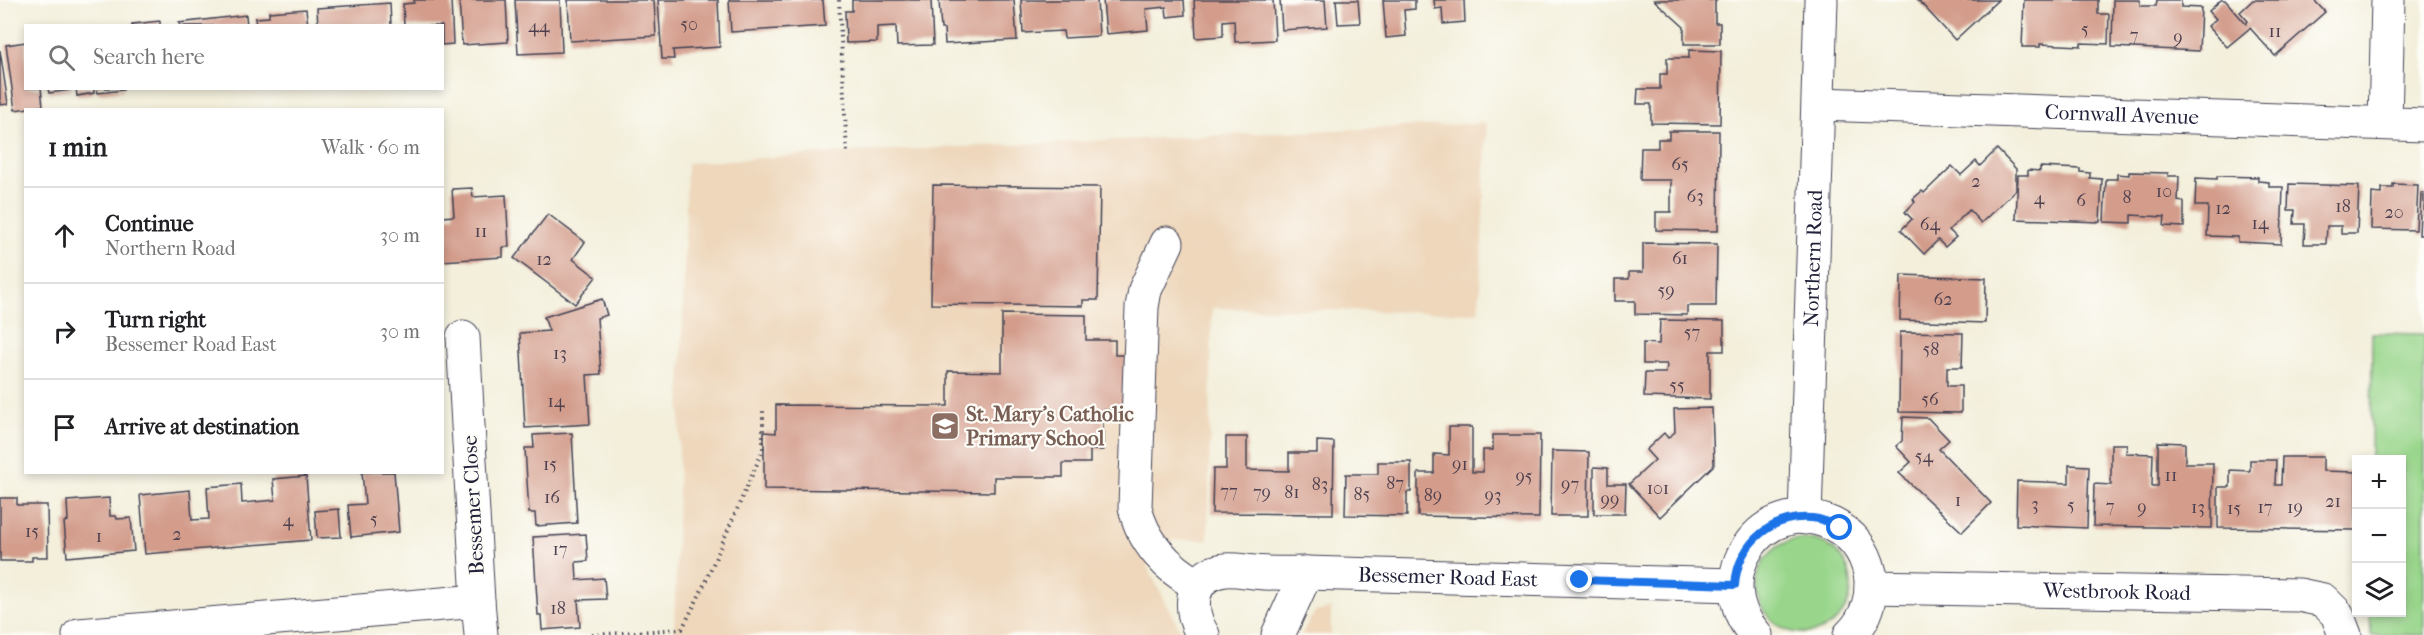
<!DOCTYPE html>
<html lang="en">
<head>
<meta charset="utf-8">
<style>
	:root { --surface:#fff; --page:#f6f6f6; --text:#202124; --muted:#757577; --line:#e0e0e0 }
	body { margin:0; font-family:"IM FELL French Canon",serif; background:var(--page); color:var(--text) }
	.controls { position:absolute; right:18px; bottom:18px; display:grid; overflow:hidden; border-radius:0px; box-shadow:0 3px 9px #0003 }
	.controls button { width:54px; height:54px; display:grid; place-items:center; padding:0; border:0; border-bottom:2px solid var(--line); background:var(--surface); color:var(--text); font:30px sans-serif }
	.stop { position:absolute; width:18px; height:18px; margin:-14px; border:4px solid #1a73e8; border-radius:50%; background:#fff }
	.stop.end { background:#1a73e8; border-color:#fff; box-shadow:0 2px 6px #0008 }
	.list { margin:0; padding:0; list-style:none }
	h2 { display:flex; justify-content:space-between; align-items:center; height:78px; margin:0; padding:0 24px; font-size:26px }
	h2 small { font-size:20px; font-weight:400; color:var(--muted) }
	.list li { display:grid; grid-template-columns:39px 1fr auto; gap:18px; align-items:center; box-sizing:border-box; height:96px; padding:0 24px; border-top:2px solid var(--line) }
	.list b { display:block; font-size:22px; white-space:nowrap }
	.list p { margin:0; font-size:20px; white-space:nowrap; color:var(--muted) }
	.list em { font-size:20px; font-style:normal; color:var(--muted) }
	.icon { flex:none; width:33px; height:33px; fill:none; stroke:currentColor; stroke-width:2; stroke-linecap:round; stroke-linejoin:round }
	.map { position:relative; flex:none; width:2424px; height:635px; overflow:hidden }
	.search { position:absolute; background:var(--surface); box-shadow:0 3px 9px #0003; left:24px; top:24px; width:420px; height:66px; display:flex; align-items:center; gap:15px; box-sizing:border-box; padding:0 21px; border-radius:0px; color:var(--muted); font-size:22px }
	.panel { position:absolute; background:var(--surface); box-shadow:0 3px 9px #0003; left:24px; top:108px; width:420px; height:366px; border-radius:0px }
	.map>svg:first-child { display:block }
	.built { fill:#eed7bb }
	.green { fill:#99d68b; stroke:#5e7c63; stroke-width:1.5 }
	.building { fill:#d39c8b }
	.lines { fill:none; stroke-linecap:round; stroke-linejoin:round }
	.minor-casing { stroke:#414153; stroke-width:35 }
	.path { stroke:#414153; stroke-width:4; stroke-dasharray:1.5 4.5; stroke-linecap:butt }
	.minor { stroke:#fff; stroke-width:33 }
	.route { stroke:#1a73e8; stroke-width:8 }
	.labels { text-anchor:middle; stroke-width:4.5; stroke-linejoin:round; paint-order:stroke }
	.number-label { font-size:18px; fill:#4e404f }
	.street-label { font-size:21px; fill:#22223b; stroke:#fdfcf7 }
	.education-label { font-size:21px; font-weight:bold; fill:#785e54; stroke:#fdfcf7; text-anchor:start }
</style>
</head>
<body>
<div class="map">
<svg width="2424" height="635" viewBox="0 0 2424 635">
	<rect width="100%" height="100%" fill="#fdfcf7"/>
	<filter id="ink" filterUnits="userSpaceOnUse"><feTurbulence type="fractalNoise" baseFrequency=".0167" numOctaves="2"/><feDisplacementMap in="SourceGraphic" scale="12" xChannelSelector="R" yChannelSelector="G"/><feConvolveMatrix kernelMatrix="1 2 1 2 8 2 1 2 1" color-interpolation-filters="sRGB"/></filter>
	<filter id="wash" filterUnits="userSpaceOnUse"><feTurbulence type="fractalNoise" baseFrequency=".008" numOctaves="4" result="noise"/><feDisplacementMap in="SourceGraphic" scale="24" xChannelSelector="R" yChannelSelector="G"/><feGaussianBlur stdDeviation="1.35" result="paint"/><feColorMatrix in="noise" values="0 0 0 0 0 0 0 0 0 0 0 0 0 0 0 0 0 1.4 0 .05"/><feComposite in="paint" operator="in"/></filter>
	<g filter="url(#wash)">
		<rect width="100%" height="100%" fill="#f3efdb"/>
		<!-- built -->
		<g class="built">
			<path d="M1487 123 1479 313 1212 308 1208 540H1173L1147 566 1183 635H674L687 163 851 152Z"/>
			<path d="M1331 608V635H1301L1315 612Z"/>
		</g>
		<!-- green -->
		<g class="green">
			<path d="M2372 333 2424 334V635H2371L2370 613 2402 612V460L2371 459Z"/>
			<circle cx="1804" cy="586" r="47"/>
		</g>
		<g id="blocks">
			<!-- building -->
			<g class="building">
				<path d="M414 0H451L453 44 442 45V26H404L403 4 414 3Z"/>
				<path d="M459 0H506L508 42 462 45Z"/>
				<path d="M515 0H560L562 52 518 54Z"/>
				<path d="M568 0H654L656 36 570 41Z"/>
				<path d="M658 0H718L720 47 673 50 674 59H662Z"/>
				<path d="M729 0H823L825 26 731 32Z"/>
				<path d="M852 0H931L933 45 897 46 896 26 877 27V42L846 43 845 11H852Z"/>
				<path d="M939 0H1014L1017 40 945 44 944 29H941Z"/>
				<path d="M1021 0H1097L1099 36 1064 38 1063 31 1023 33Z"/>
				<path d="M1103 0H1184L1185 15 1167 17 1166 7 1146 9 1148 30 1106 34Z"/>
				<path d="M1194 0H1273L1275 40 1235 42 1234 20 1223 21V36L1196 38Z"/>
				<path d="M1280 0H1325L1327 27 1282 30Z"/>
				<path d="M1336 0H1358L1360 23 1338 24Z"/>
				<path d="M1383 0H1415V9L1404 10 1406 36 1386 38Z"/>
				<path d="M1434 0H1464L1465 22 1443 24 1442 8 1435 9Z"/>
				<path d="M1654 0H1717L1715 2V23H1720V44H1684V27Z"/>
				<path d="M1918 0H1998L1955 40Z"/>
				<path d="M2024 0H2098V14H2109L2108 44 2081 43V46L2040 44V47H2022Z"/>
				<path d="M2113 0H2140V6H2156L2157 0H2181V7L2201 8 2199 51 2112 47Z"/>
				<path d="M2221 0H2225L2246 24 2248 21 2240 12 2253 0H2314L2325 12 2275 56 2250 28 2227 47 2208 26 2216 19 2209 11Z"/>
				<path d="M390 3 391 26H318L317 8Z"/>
				<path d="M306 9 308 26H256L255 18 269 17V12Z"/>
				<path d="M246 15 247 26H180L179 23Z"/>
				<path d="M160 21V26H132V24Z"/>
				<path d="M26 42V88H41L43 106 15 110 6 45Z"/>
				<path d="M0 50 8 104 0 105Z"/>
				<path d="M1689 50 1721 51 1720 124 1651 123V104H1637L1638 89H1660V74H1667V58H1689Z"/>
				<path d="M48 88H71V90L49 93Z"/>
				<path d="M76 88H94V93L77 96Z"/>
				<path d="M97 88H123V90L98 93Z"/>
				<path d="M1669 131H1719L1718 231 1656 230V212H1671V180H1640L1641 148H1658V139H1669Z"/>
				<path d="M1997 149 2016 169V190L1981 223 1969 210 1949 230 1956 237 1945 247 1938 240 1924 254 1901 230 1912 219 1905 212 1915 202 1913 199 1922 191 1924 193 1952 166 1961 175 1976 161 1980 166Z"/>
				<path d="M2040 167 2080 169V172L2090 173V178L2102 179 2100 222 2016 219 2018 175H2028V170L2040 171Z"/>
				<path d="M2129 172 2168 173V176H2179L2178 201 2184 202V227L2164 226 2165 217 2131 215V223L2104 222 2106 179H2117V174L2129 175Z"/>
				<path d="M2217 176 2258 177V181L2269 182V187H2283L2281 244 2238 242V237L2207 236 2208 206H2195L2196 178 2217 179Z"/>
				<path d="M2289 184 2359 186 2357 233H2341V226H2327L2326 244H2304L2305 224H2294L2295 210H2288Z"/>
				<path d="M2393 184 2418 185 2416 230 2371 229 2372 193 2382 194V188H2393Z"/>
				<path d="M933 185 1100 187 1098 300H1083V306L931 304Z"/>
				<path d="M472 188 473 197 506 195 509 247H503V257L442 261V217L454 216 452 189Z"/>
				<path d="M2421 193H2424V235H2419Z"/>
				<path d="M548 214 585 242 573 259 596 277 575 304 514 258Z"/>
				<path d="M1643 243 1717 244 1716 306H1687V315L1635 314V301H1615V279H1629V272H1643Z"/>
				<path d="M1901 275 1986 278 1985 323 1900 320Z"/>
				<path d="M602 299 607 315 597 318 601 374 587 375 590 424 525 428 520 333 549 331 544 317Z"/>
				<path d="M1002 314 1086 315V340H1115V355H1128V410H1103V450H1090V463H1063V477H994V492L764 489V432L776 433V405L948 406V371L1002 372Z"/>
				<path d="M1660 320 1724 321V351H1710V399L1644 397 1645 373H1666L1667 364H1643V343L1659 344Z"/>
				<path d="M1900 332 1963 333 1962 367H1947V386H1961V413L1899 412Z"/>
				<path d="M1712 408 1714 465 1660 517 1629 484 1655 460 1646 450 1664 433 1668 438 1675 432 1674 409Z"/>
				<path d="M1903 417 1928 418 1949 440 1939 449 1991 503 1962 532 1899 473 1911 462 1896 446 1902 441Z"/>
				<path d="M1449 427H1472V472H1483V450H1493V435H1540L1539 518 1418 516V473H1434V454L1449 455Z"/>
				<path d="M572 433 577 523 536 526 535 513H529L525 448H534L533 435Z"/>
				<path d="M1226 437H1247V470L1289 471V453H1317V441L1334 442 1333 514 1212 513 1213 469H1226Z"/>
				<path d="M2158 442 2185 443V463H2213L2212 528 2093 526 2094 484 2111 485V444H2127L2126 453 2153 454 2152 486H2158Z"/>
				<path d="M1552 451 1589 452 1588 516H1551Z"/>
				<path d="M2282 457H2323V471L2356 472V530L2218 528V487H2230V470L2250 471V460H2276L2275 485H2281Z"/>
				<path d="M1378 462H1411V492H1407V516L1345 515 1346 474H1378Z"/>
				<path d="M2069 465 2089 466 2087 528 2016 525 2017 481 2069 483Z"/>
				<path d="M1594 467 1608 468V484H1626L1625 514H1594Z"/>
				<path d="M362 472H394L399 532 351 537 348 505 365 504Z"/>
				<path d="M306 476 311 540 145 554 140 495 190 490 192 520 209 519 207 487 241 484 242 503 265 501 275 500 273 479Z"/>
				<path d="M0 498H17V505H47L48 557H32V561H0Z"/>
				<path d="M109 498 110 516H116L117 519 131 518 134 551 67 557 64 522 68 521 67 501Z"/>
				<path d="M339 509 341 537 317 538 315 511Z"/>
				<path d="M586 534 588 561 576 562 577 580 604 578 606 599 578 600 580 627 542 630 541 615H538L533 537Z"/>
			</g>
		</g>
	</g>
	<g filter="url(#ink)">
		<use href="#blocks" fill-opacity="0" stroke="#414153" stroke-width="1.5"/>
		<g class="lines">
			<!-- minor casing -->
			<g class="minor-casing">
				<g id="minor">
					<path id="s1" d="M1819 104 2424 125"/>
					<path d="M2385 123 2388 0"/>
					<path d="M1167 243 1145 290 1142 307 1135 507C1142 541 1168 569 1198 585"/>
					<path id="s2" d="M1805 518 1821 0"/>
					<path id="s3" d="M1306 573 1735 585"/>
					<path id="s4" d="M1871 587 2299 595 2323 600 2337 614 2345 635"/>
					<path d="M478 601 481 635"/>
					<path d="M79 635 478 601 463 337"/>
					<path d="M1203 635C1187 610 1189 574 1225 570 1235 569 1244 571 1254 572 1271 574 1289 573 1306 573L1278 635"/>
					<path d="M1756 635C1704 579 1762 492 1832 524 1853 534 1865 551 1870 573 1874 595 1867 619 1850 635"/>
				</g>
			</g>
			<!-- path -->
			<g class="path">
				<path d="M839 0 847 153"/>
				<path d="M592 635 682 629 700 594 763 450V409"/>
			</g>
			<!-- minor -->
			<use href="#minor" class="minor"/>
		</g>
	</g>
	<g class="lines" filter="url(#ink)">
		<!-- route -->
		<path class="route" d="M1580 580 1735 585C1738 542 1775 511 1819 519 1826 521 1834 525 1840 528"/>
	</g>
	<!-- icons -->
	<defs>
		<g id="school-square" transform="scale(1.5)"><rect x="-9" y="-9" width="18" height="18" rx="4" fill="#8d6e63" stroke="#fdfcf7"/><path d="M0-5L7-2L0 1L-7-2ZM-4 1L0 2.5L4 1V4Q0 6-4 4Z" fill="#fff"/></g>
	</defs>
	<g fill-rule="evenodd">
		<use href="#school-square" x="945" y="426"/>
	</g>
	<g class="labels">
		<!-- number labels -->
		<g class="number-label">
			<text x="689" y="30">50</text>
			<text x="539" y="32">44</text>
			<text x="2085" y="35">5</text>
			<text x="2275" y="37">11</text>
			<text x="2134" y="41">7</text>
			<text x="2178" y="43">9</text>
			<text x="1680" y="170">65</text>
			<text x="1976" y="187">2</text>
			<text x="2164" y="197">10</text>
			<text x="1695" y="202">63</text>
			<text x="2127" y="203">8</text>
			<text x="2039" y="204">4</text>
			<text x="2081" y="206">6</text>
			<text x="2343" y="212">18</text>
			<text x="2223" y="214">12</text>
			<text x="2394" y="218">20</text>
			<text x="2260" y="229">14</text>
			<text x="1930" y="230">64</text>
			<text x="481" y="237">11</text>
			<text x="1680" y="264">61</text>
			<text x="544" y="265">12</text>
			<text x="1666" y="296">59</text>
			<text x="1943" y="305">62</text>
			<text x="1692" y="338">57</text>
			<text x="1931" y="355">58</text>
			<text x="560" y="359">13</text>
			<text x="1677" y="391">55</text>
			<text x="1930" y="405">56</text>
			<text x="556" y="407">14</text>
			<text x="1924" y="462">54</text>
			<text x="550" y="470">15</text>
			<text x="1460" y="470">91</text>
			<text x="2171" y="481">11</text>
			<text x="1524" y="482">95</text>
			<text x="1395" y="489">87</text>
			<text x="1320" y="490">83</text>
			<text x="1570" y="490">97</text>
			<text x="1658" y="494">101</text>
			<text x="1229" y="497">77</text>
			<text x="1262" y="498">79</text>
			<text x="1292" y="498">81</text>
			<text x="1362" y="500">85</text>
			<text x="1433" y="501">89</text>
			<text x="1493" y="501">93</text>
			<text x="552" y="503">16</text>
			<text x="1610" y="505">99</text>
			<text x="1958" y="506">1</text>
			<text x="2333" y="507">21</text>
			<text x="2035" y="510">3</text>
			<text x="2071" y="511">5</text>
			<text x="2110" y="512">7</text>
			<text x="2142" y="513">9</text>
			<text x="2198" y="513">13</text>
			<text x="2265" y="513">17</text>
			<text x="2295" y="513">19</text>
			<text x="2234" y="514">15</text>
			<text x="374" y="525">5</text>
			<text x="288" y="526">4</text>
			<text x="32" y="537">15</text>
			<text x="177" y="540">2</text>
			<text x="99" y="542">1</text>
			<text x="560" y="555">17</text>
			<text x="558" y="614">18</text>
		</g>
		<!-- street labels -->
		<g class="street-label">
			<text dy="7" stroke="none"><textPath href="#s1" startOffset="303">Cornwall Avenue</textPath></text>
			<text dy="7" stroke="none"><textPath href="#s2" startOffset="260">Northern Road</textPath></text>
			<text transform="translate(473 505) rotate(-93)" y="7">Bessemer Close</text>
			<text dy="7" stroke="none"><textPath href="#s3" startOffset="142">Bessemer Road East</textPath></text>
			<text dy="7" stroke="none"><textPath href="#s4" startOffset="246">Westbrook Road</textPath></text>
		</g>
		<!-- education labels -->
		<g class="education-label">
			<text x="966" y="421">St. Mary's Catholic<tspan x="966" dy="24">Primary School</tspan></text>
		</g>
	</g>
</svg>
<div class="controls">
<button>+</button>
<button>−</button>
<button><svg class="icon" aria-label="layers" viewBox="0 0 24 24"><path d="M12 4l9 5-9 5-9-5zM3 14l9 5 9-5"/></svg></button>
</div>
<div class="stop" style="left:1840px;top:528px"></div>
<div class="stop end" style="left:1580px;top:580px"></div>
<div class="search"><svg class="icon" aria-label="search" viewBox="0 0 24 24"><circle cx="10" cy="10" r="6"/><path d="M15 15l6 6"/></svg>Search here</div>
<section class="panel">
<h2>1 min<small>Walk · 60 m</small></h2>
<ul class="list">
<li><svg class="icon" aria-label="ahead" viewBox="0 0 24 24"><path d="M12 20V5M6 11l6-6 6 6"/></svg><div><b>Continue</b><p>Northern Road</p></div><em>30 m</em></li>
<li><svg class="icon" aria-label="right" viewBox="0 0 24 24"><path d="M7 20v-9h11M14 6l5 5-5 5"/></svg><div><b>Turn right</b><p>Bessemer Road East</p></div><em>30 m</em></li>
<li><svg class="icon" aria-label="arrive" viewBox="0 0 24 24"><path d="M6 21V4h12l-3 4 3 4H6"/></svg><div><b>Arrive at destination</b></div></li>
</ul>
</section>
</div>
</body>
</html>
